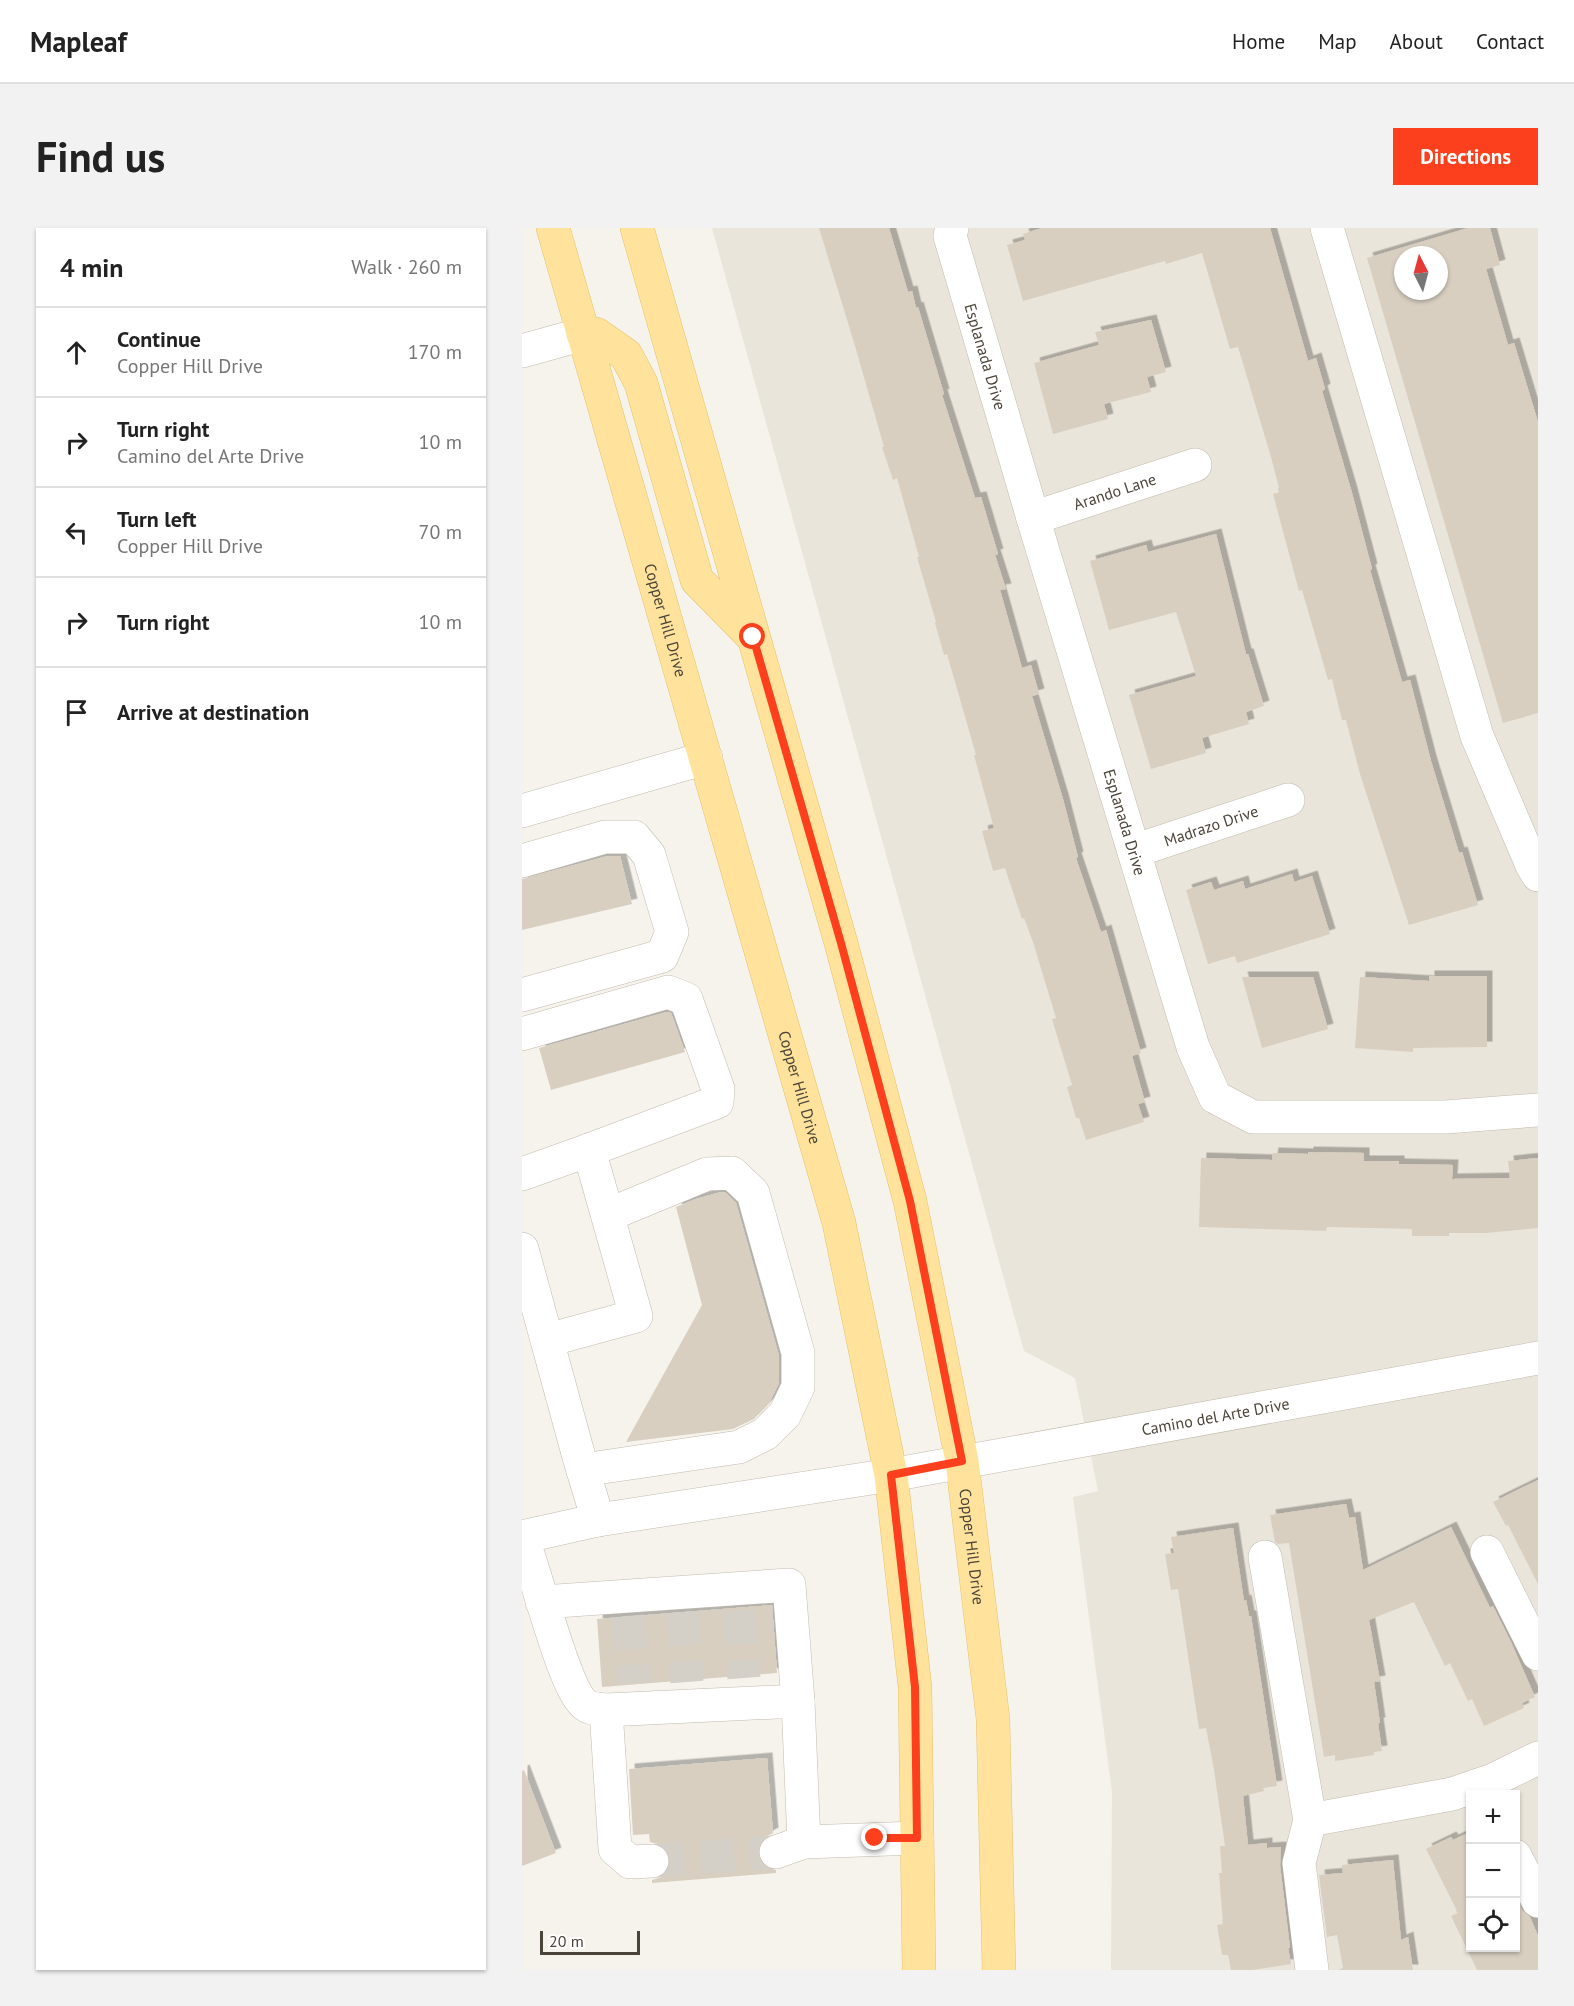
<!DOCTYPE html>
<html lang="en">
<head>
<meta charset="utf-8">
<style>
	:root { --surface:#fff; --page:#f2f2f2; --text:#222; --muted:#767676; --line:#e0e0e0; --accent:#fc3f1d }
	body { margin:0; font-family:"PT Sans",sans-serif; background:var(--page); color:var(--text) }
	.controls { position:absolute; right:18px; bottom:18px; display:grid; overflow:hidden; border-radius:0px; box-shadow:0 2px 4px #0004 }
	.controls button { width:54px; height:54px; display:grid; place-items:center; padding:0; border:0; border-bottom:2px solid var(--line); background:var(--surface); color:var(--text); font:30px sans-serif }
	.compass { position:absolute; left:872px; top:18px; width:54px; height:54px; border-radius:50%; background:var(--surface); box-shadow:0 2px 4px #0004; rotate:354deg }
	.scale { position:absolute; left:18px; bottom:15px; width:100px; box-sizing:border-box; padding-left:6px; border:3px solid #4b4439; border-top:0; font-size:16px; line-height:21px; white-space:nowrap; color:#4b4439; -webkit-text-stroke:4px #fff; paint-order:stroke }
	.stop { position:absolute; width:18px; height:18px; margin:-14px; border:4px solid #fc3f1d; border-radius:50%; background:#fff }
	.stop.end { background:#fc3f1d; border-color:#fff; box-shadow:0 2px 6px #0008 }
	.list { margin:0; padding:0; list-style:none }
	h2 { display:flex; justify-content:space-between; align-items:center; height:78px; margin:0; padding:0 24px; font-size:26px }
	h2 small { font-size:20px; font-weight:400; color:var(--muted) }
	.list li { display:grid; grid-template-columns:39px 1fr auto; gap:18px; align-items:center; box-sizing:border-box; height:90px; padding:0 24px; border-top:2px solid var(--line) }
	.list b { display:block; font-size:22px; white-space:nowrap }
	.list p { margin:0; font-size:20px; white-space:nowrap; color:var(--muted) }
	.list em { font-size:20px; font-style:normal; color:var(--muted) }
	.icon { flex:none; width:33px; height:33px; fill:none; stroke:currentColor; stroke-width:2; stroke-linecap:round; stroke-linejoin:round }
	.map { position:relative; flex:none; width:1016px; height:1742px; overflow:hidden; border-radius:0px }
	header { display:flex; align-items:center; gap:36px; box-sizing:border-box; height:84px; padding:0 30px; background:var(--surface); border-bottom:2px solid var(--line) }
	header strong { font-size:28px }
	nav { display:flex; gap:33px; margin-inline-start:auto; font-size:21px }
	.intro { display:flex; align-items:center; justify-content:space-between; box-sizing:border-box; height:144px; padding:0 36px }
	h1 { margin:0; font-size:42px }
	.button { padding:15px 27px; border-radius:0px; background:var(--accent); color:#fff; font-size:21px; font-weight:700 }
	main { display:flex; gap:36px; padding:0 36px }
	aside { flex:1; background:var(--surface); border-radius:0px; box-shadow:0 2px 4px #0004 }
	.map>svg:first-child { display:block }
	.residential { fill:#eae5da; fill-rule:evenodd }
	.building { fill:#d8cfc1; fill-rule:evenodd; filter:url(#shadow) }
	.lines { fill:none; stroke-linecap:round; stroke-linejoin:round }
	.minor-tunnel { stroke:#d4d0c8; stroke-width:33; stroke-dasharray:33 16; stroke-linecap:butt }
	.minor-casing { stroke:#c2bbae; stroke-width:34 }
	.major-casing { stroke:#e6c16a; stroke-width:34 }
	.minor { stroke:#fff; stroke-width:33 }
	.major { stroke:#ffe39c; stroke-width:33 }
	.route { stroke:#fc3f1d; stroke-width:8 }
	.labels { text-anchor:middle; stroke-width:6; stroke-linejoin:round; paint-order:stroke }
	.street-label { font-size:16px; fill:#4b4439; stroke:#fff }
</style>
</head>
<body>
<header>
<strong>Mapleaf</strong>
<nav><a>Home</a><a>Map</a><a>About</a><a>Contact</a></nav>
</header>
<div class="intro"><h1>Find us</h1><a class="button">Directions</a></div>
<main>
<aside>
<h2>4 min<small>Walk · 260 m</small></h2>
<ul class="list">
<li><svg class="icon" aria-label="ahead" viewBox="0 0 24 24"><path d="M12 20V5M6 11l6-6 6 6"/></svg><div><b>Continue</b><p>Copper Hill Drive</p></div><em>170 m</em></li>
<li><svg class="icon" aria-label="right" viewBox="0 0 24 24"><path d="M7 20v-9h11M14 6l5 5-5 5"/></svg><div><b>Turn right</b><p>Camino del Arte Drive</p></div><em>10 m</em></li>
<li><svg class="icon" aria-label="left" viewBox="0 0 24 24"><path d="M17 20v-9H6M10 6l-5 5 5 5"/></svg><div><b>Turn left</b><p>Copper Hill Drive</p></div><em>70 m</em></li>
<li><svg class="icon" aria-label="right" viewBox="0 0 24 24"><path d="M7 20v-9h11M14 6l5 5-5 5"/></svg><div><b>Turn right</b></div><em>10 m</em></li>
<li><svg class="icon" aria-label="arrive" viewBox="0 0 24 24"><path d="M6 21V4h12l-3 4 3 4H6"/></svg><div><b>Arrive at destination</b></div></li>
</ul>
</aside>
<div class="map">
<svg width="1016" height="1742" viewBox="0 0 1016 1742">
	<defs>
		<filter id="shadow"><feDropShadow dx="5.5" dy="-5.5" stdDeviation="0" flood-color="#0004"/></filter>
	</defs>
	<rect width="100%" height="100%" fill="#f6f3ec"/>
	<!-- residential -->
	<path class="residential" d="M190 0H1016V1742H589L590 1564 551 1269 576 1263 553 1150 502 1123ZM881 27H917V63H881ZM948 1566H993V1720H948Z"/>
	<!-- building -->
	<g class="building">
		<path d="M297 0H367L386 64 390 63 394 80 396 79 422 166 420 167 453 270 459 269 476 326 473 327 484 361 478 362 500 440 509 437 517 466 510 468 541 571 556 629 554 630 579 704 584 702 619 825 610 828 623 874 616 876 622 894 564 912 557 890H554L545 859 550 857 530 791 534 790 511 714 502 690 500 691 483 640 471 643 460 603 472 600 452 527H454L425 426 422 427 413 395 414 394 395 329H397L375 250 371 252 360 219H362L333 118Z"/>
		<path d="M520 0H748L786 133 794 130 803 161 800 163 830 265 850 341 848 342 880 454 888 452 909 533 937 625 940 624 956 677 887 697 838 546 824 492H820L810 451 806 452 780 362 777 363 751 266 758 264 749 229 716 119 708 121 680 25 644 36 643 33 501 73 485 17 503 12 501 6Z"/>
		<path d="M946 0H968L978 37 964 41 986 117 992 115 1016 194V485L981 495 845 30ZM881 27H917V63H881Z"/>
		<path d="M629 92 644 144 625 149 629 164 582 176 586 191 531 206 512 135 577 117 573 104Z"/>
		<path d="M694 306 724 426H726L742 478 724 484 727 496 680 510 684 525 629 541 607 467 674 448 654 384 587 402 568 333 624 317 626 324Z"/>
		<path d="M86 628H98L110 676 0 702V651Z"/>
		<path d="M770 646 772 654 790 648 808 706 715 735 713 728 686 736 664 662 689 654 692 662 721 653 723 661Z"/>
		<path d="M907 748H965V819L891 820V824L833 820 838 749 907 753Z"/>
		<path d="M720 749H791L806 801 740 820Z"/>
		<path d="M145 784 149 785 163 824 29 862 17 820Z"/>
		<path d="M786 924 842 925V933H877V936L931 937 930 951 988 950 986 933 1016 930V1000L964 1005H927V1008H890V1001L805 999 804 1003 677 999 679 930 750 932 751 925 786 926Z"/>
		<path d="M199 964H203L214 975 257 1128V1155L247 1175 232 1191 211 1201 104 1214 180 1077 154 979 174 971Z"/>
		<path d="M1016 1252V1356L986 1297 984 1298 971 1274Z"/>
		<path d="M824 1276 827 1290 833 1289 841 1342 929 1299 968 1380 971 1378 988 1412 1013 1469 1000 1475 1002 1480 962 1498 950 1471 946 1473 928 1435 923 1438 892 1374 847 1392 858 1453 852 1454 858 1495H856L860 1523 852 1524V1527L813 1533V1527L802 1529 767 1315 756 1316 753 1314 748 1287Z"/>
		<path d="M711 1300 722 1373 724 1372 727 1388H729L755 1558 741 1560 742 1563 721 1568 726 1617 745 1615V1620L759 1619 758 1637 768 1720H766L769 1736 731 1742H709L706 1727H700L695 1697 701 1696 697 1645H700L698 1618H703L692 1542 684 1500 677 1501 656 1361 649 1362 643 1326 652 1325 649 1309Z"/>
		<path d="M250 1377 255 1445 80 1459 75 1391Z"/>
		<path d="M245 1530 251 1605 240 1611 236 1621 237 1631 241 1638 254 1642V1645L130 1655V1652L140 1649 146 1642 149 1632 145 1622 139 1617 128 1614 127 1606 111 1607 107 1541Z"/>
		<path d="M2 1542 34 1625 0 1638V1543Z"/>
		<path d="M948 1604V1719H993V1670L1000 1682 1008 1689 1016 1708V1742H955L929 1688 936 1685 904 1621 929 1609 931 1612Z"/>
		<path d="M871 1632 879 1712 886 1709 891 1742H816L821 1740 815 1707 805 1709 797 1647 821 1645 820 1637Z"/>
	</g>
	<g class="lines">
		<!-- minor-tunnel -->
		<g class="minor-tunnel">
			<path d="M217 1383 222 1450"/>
			<path d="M160 1384 165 1454"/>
			<path d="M106 1388 112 1455"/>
			<path d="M130 1633 254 1624"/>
		</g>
		<!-- minor casing -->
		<g class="minor-casing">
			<g id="minor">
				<path id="s1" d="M430 0 428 8 511 290 671 819 693 869 731 889H924L1016 882"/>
				<path d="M805 0 955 508 1010 637 1016 647"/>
				<path d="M0 123 61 106"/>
				<path id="s2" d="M511 290 673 237"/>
				<path d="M0 583 184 530"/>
				<path id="s3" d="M612 623 766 572"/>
				<path d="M0 633 83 609H112L127 627 150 704 140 728 0 767"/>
				<path d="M0 806 146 764 164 771 196 861 195 874 67 922"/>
				<path d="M0 946 67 922 114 1088 26 1112"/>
				<path d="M0 1021 57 1229 76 1292"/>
				<path d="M61 1242 217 1219 243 1206 263 1186 276 1159V1125L231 965 210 945 185 946 86 987"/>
				<path id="s4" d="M0 1309 76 1292 369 1247 1016 1130"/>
				<path d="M0 1310C13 1339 42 1465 65 1478 70 1481 78 1481 84 1482L276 1473 282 1614 395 1610"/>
				<path d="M965 1324 1016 1426"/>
				<path d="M743 1329 788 1592 777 1635 790 1742"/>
				<path d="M20 1374 267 1357 276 1473"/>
				<path d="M84 1482 93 1621 108 1634 130 1633"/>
				<path d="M788 1592 930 1566 971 1552 1016 1530"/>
				<path d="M254 1624 282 1614"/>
				<path d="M993 1628 1016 1673"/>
			</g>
		</g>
		<!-- major casing -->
		<g class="major-casing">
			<g id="major">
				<path id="s5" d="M31 0 317 995 369 1247 393 1459 397 1742"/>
				<path id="s6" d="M115 0 319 715 388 973 440 1233 471 1491 477 1742"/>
				<path d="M61 106H74L104 127 119 155 175 352 230 408"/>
			</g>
		</g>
		<!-- minor -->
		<use href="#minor" class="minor"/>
		<!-- major -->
		<use href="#major" class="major"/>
	</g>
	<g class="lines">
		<!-- route -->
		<path class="route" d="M231 409 319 715 388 973 440 1233 369 1247 393 1459 395 1610H353"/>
	</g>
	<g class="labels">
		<!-- street labels -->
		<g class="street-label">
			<text dy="6" stroke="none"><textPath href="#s1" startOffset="134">Esplanada Drive</textPath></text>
			<text dy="6" stroke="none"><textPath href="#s2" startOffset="86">Arando Lane</textPath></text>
			<text dy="6" stroke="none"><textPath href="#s5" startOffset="408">Copper Hill Drive</textPath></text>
			<text dy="6" stroke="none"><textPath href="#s1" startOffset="620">Esplanada Drive</textPath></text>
			<text dy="6" stroke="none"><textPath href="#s3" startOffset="81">Madrazo Drive</textPath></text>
			<text dy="6" stroke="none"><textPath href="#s5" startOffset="894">Copper Hill Drive</textPath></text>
			<text dy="6" stroke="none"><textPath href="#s4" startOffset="704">Camino del Arte Drive</textPath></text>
			<text dy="6" stroke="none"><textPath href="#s6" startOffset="1362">Copper Hill Drive</textPath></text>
		</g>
	</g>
</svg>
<div class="controls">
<button>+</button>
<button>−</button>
<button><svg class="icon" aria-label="locate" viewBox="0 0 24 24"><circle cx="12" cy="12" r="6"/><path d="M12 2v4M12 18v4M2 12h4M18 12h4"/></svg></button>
</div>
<svg class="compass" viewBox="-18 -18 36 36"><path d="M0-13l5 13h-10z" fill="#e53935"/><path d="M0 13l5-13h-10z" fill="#767676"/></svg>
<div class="scale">20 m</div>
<div class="stop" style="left:231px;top:409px"></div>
<div class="stop end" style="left:353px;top:1610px"></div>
</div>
</main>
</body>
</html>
